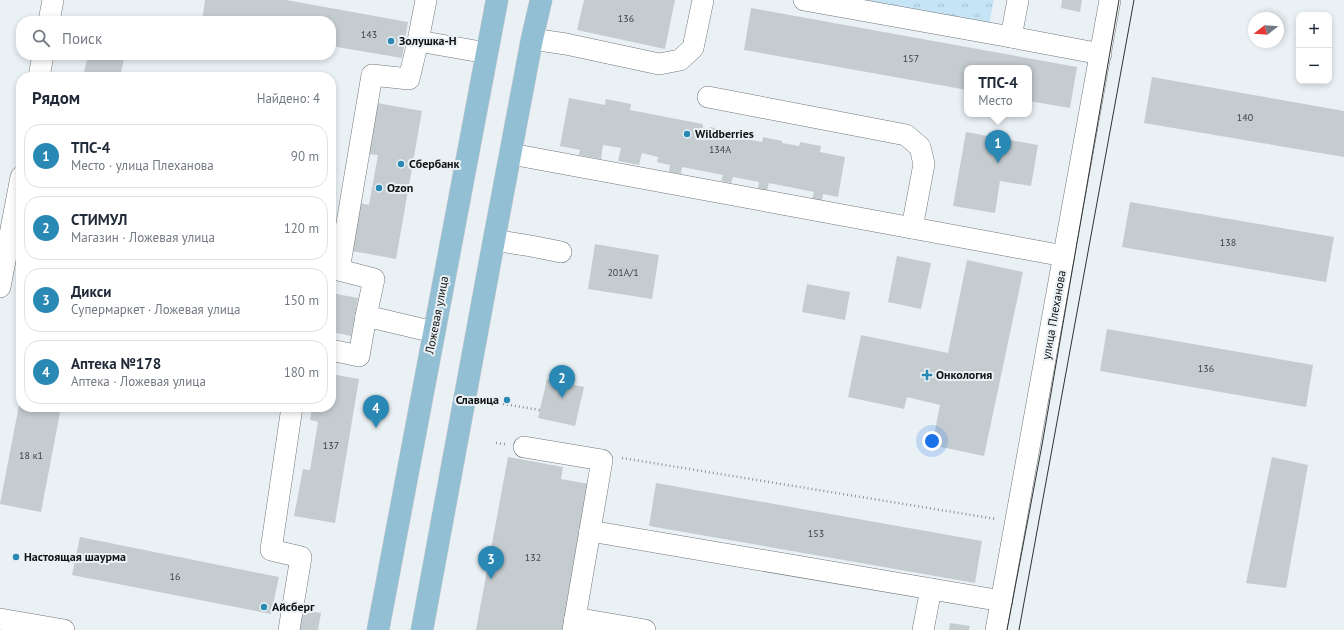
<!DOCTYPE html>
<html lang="ru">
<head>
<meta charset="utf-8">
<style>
	:root { --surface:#fff; --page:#f2f2f3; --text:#1f2937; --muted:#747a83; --line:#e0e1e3; --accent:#2988b4 }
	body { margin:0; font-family:"PT Sans",sans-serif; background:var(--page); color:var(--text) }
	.controls { position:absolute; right:12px; top:12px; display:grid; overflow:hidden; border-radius:8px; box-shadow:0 2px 6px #0003 }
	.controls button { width:36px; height:36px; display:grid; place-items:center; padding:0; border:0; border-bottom:1px solid var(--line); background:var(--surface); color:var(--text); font:20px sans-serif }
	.compass { position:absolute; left:1248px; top:12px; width:36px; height:36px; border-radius:50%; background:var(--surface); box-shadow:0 2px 6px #0003; rotate:253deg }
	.you { position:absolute; left:932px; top:441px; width:14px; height:14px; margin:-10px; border:3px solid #fff; border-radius:50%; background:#1a73e8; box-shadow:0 0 0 6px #1a73e833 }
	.badge { display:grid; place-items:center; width:26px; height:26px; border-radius:50%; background:var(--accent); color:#fff; font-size:13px; font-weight:700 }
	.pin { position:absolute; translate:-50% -33px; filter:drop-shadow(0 1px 2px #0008) }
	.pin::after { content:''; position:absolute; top:21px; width:14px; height:12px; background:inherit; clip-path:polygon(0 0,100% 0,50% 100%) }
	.popup { position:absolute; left:964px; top:65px; width:68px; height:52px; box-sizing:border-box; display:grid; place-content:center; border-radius:8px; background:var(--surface); filter:drop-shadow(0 1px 3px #0005); font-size:13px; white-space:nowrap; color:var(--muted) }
	.popup b { font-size:15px; color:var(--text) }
	.popup::after { content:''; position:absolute; left:50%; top:100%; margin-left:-8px; border:8px solid transparent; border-top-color:var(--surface) }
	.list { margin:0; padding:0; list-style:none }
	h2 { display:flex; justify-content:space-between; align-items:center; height:52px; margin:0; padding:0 16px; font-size:17px }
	h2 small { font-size:13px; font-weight:400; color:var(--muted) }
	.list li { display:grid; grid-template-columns:26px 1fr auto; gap:12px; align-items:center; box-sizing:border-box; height:64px; margin:0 8px 8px; padding:0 8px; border:1px solid var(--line); border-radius:16px }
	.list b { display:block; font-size:15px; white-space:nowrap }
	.list p { margin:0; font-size:13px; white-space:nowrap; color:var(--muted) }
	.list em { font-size:13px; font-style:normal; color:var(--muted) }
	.icon { flex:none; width:22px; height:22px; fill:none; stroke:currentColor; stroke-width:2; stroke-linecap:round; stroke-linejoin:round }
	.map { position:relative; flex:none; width:1344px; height:630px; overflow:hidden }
	.search { position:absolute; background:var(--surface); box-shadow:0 2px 6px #0003; left:16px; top:16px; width:320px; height:44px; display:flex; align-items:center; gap:10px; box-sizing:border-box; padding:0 14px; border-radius:16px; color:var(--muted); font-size:15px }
	.panel { position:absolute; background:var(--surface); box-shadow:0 2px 6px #0003; left:16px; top:72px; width:320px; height:340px; border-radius:16px }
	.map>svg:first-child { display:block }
	.grass { fill:url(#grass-tufts) }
	.building { fill:#c5ccd0 }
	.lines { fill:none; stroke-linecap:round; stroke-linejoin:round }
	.minor-casing { stroke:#71767a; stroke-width:22 }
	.major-casing { stroke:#cbcbcb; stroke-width:23 }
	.path { stroke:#8c9194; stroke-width:2.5; stroke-dasharray:1 3; stroke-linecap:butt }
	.minor { stroke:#fff; stroke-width:21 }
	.major { stroke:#93bfd5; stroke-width:22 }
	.tram { stroke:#2e3132; stroke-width:1 }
	.poi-dot { fill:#2988b4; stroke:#eaf1f5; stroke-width:1.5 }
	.labels { text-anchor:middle; stroke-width:4; stroke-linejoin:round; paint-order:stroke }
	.number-label { font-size:10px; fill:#3e4143 }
	.poi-label { font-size:12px; font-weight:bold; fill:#111314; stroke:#eaf1f5; text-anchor:start }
	.street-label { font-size:12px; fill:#111314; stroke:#eaf1f5 }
</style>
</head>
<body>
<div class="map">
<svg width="1344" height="630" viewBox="0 0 1344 630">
	<defs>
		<pattern id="grass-tufts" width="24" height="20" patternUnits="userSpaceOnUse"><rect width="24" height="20" fill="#c5e4f6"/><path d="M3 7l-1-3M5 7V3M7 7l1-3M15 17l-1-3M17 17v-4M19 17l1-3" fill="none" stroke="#a8c3d2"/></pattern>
	</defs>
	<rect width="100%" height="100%" fill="#eaf1f5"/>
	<!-- grass -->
	<path class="grass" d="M864 0H994L989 24Z"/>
	<!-- building -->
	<g class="building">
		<path d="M205 0H286L408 22 402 58 331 46V21H202Z"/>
		<path d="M584 0H675L665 49 577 30Z"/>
		<path d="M1062 0H1082L1080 12 1061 8Z"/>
		<path d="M751 8 1077 67 1070 108 1029 101V68H967V90L744 50Z"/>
		<path d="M88 55H125L120 77H83Z"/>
		<path d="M1152 77 1344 111V157L1144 123Z"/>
		<path d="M569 98 605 105 606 99 631 104 630 110 703 124V128L710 129V127L730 131 729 136 762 142 763 137 782 141V143L799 146 800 142 821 146 820 152 845 157 838 197 823 194 822 201 812 199 814 192 769 183 767 190 758 189 759 182 733 177 731 183 721 181 723 175 682 167 681 174 669 172 670 165 657 162 658 157 642 153 639 165 618 161 621 148 603 145 601 159 579 155 580 150 560 146Z"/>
		<path d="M377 103 422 111 396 259 352 251 360 203 369 205 378 155 367 154Z"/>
		<path d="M966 132 1038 145 1031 186 1000 181 995 213 953 206Z"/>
		<path d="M1130 202 1334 237 1326 282 1122 247Z"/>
		<path d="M595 244 659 255 652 299 588 289Z"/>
		<path d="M897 256 931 263 921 309 888 302Z"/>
		<path d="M967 260 1023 272 984 456 932 445 940 405 907 397 904 409 848 397 861 335 948 353Z"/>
		<path d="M807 284 850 292 845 320 802 312Z"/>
		<path d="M331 293 358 298 351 336 331 332Z"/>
		<path d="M1107 329 1313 365 1306 407 1100 371Z"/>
		<path d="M331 374 359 379 335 523 294 516 303 469 310 470 318 422 310 420 312 407H331Z"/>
		<path d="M547 379 584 387 575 426 538 418Z"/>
		<path d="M20 400 21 407H61L41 512 0 504Z"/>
		<path d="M508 457 563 467 561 479 589 484 563 630H476Z"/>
		<path d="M1272 457 1308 465 1286 588 1246 583Z"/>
		<path d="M656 483 982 541 975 583 649 526Z"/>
		<path d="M80 537 279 577 271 614 72 575Z"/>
		<path d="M303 610 321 613 318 630H299Z"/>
		<path d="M950 623 970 626 969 630H949Z"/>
	</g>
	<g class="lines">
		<!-- minor casing -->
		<g class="minor-casing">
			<g id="minor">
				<path d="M804 0 1011 37 1101 54"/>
				<path d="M49 21 53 0"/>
				<path d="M1011 37 1018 0"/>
				<path d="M532 39 566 44 659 64 680 60 693 48 703 0"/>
				<path d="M418 41 426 0"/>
				<path d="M39 77 43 55"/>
				<path d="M708 97 906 135 920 147 924 164 912 228"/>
				<path d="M511 154 1064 256"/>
				<path d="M494 240 531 246 561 252"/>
				<path d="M0 287 21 177"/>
				<path d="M366 316 374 279 339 270 372 75 409 79 418 41 487 53"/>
				<path d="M331 350 359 356 366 316 434 332"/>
				<path d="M524 447 602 460 573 630"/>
				<path d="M590 531 1002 601"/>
				<path d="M575 618 645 630"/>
				<path d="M0 619 64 630"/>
				<path d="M289 630 301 557 271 550 292 407"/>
				<path d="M923 630 931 589"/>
				<path d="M996 630 1110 0"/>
			</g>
		</g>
		<!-- major casing -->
		<g class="major-casing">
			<g id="major">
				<path d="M378 630 497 0"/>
				<path d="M422 630 494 240 532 39 541 0"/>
			</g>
		</g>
		<!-- path -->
		<g class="path">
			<path d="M503 404 540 410"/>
			<path d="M496 443 505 444"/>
			<path d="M622 458 996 519"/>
		</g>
		<!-- minor -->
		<use href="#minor" class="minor"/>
		<!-- major -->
		<use href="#major" class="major"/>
		<!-- tram -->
		<g class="tram">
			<path d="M1007 630 1042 445 1119 0"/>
			<path d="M1019 630 1134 0"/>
		</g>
	</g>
	<!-- markers -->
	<g class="poi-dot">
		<circle cx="391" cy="41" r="4"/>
		<circle cx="687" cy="134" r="4"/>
		<circle cx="401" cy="164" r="4"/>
		<circle cx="379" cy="188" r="4"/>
		<path d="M925 369h4v4h4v4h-4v4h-4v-4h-4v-4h4z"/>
		<circle cx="507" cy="400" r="4"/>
		<circle cx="16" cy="557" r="4"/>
		<circle cx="264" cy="607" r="4"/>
	</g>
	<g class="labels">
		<!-- number labels -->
		<g class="number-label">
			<text x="626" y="22">136</text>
			<text x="369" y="38">143</text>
			<text x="911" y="62">157</text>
			<text x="1245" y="121">140</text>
			<text x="720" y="153">134А</text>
			<text x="1228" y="246">138</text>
			<text x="623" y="276">201А/1</text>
			<text x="1206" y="372">136</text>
			<text x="331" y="449">137</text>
			<text x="31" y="459">18 к1</text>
			<text x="816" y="537">153</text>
			<text x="533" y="561">132</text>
			<text x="175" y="580">16</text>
		</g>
		<!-- poi labels -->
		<g class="poi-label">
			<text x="399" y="45">Золушка-Н</text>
			<text x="695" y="138">Wildberries</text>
			<text x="409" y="168">Сбербанк</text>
			<text x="387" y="192">Ozon</text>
			<text x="936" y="379">Онкология</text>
			<text x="499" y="404" text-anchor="end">Славица</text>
			<text x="24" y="561">Настоящая шаурма</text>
			<text x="272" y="611">Айсберг</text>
		</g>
		<!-- street labels -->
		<g class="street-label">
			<text transform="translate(437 315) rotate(-79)" y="4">Ложевая улица</text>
			<text transform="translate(1054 315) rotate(-80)" y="4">улица Плеханова</text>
		</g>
	</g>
</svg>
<div class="controls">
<button>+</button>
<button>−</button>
</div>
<svg class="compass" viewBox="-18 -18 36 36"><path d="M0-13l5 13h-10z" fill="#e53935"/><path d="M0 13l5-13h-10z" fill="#747a83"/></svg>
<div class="you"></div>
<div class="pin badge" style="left:998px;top:163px">1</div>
<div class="popup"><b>ТПС-4</b>Место</div>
<div class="pin badge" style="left:562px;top:398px">2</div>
<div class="pin badge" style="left:491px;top:579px">3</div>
<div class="pin badge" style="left:376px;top:428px">4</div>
<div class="search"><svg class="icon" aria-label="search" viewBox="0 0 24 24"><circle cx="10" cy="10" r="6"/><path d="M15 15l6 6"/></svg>Поиск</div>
<section class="panel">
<h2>Рядом<small>Найдено: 4</small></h2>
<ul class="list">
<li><span class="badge">1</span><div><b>ТПС-4</b><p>Место · улица Плеханова</p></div><em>90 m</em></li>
<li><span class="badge">2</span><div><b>СТИМУЛ</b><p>Магазин · Ложевая улица</p></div><em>120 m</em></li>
<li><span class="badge">3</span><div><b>Дикси</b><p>Супермаркет · Ложевая улица</p></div><em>150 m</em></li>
<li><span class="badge">4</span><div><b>Аптека №178</b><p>Аптека · Ложевая улица</p></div><em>180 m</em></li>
</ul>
</section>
</div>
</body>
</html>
